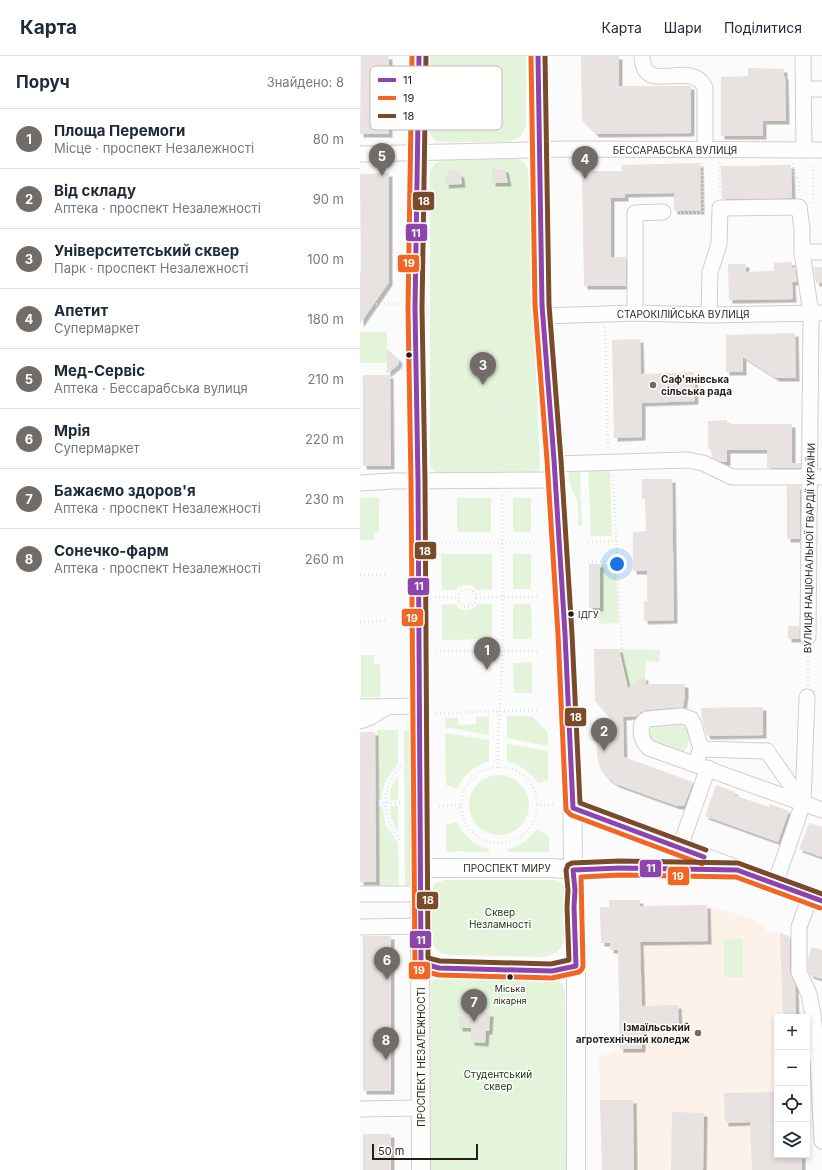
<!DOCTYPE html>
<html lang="uk">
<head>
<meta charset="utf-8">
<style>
	:root { --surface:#fff; --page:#f6f6f7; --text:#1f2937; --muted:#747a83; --line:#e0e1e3; --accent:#716c67 }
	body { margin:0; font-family:Inter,sans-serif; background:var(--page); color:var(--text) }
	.controls { position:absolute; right:12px; bottom:12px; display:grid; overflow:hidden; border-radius:0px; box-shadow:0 2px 6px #0003 }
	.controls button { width:36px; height:36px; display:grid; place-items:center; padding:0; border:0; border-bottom:1px solid var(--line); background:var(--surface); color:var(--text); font:20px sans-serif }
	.scale { position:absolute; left:12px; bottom:10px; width:106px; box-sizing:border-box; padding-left:4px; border:2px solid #271f17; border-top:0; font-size:11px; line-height:14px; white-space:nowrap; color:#271f17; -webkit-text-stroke:3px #fff; paint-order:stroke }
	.you { position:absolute; left:257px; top:508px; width:14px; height:14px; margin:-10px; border:3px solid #fff; border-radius:50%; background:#1a73e8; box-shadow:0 0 0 6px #1a73e833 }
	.badge { display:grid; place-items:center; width:26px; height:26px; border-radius:50%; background:var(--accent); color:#fff; font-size:13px; font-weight:700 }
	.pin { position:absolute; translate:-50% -33px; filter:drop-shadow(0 1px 2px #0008) }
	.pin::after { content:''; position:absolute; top:21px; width:14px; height:12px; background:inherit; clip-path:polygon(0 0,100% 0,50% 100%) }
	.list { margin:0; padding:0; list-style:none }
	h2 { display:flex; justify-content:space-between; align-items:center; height:52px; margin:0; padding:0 16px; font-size:17px }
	h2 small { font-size:13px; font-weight:400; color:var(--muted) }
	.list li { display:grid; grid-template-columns:26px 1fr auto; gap:12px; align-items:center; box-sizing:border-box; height:60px; padding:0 16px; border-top:1px solid var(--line) }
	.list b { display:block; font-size:15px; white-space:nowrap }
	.list p { margin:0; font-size:13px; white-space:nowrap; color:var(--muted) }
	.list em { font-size:13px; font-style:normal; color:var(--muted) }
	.icon { flex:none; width:22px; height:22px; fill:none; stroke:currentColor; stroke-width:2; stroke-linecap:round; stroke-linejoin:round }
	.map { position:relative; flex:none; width:462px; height:1114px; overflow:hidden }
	header { display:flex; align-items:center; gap:24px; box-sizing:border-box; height:56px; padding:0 20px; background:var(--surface); border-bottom:1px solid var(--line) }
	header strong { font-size:19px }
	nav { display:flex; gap:22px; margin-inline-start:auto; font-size:14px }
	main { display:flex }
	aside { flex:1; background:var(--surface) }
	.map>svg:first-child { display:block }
	.built { fill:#fcf2e9 }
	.green { fill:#e3f4db }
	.building { fill:#e8e2e1; filter:url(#shadow) }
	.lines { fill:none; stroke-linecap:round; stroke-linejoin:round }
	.minor-casing { stroke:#d2ceca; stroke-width:17 }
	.major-casing { stroke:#d2ceca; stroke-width:20 }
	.path { stroke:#e4e4e4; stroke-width:2.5; stroke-dasharray:1 3; stroke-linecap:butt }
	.minor { stroke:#fefefe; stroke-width:15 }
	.major { stroke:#fefefe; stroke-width:18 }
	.bus-1-casing { stroke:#fff; stroke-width:8 }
	.bus-2-casing { stroke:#fff; stroke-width:8 }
	.bus-3-casing { stroke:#fff; stroke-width:8 }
	.bus-1 { stroke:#8e44ad; stroke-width:5 }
	.bus-2 { stroke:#f26522; stroke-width:5 }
	.bus-3 { stroke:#7a4b2a; stroke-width:5 }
	.bus-dot { fill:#271f17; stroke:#fff; stroke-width:1.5 }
	.poi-dot { fill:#716c67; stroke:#fff; stroke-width:1.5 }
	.labels { text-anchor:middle; stroke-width:3; stroke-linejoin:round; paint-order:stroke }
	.bus-label { font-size:9px; fill:#271f17; stroke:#fff; text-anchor:start }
	.street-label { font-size:10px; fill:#271f17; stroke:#fff }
	.poi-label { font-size:10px; font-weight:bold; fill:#271f17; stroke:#fff; text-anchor:start }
	.park-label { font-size:10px; fill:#19310a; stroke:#fff }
	.key { fill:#fff; stroke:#bebcb9; stroke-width:1 }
	.key-label { font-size:11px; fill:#271f17 }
	.line-badge { stroke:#fff; stroke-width:1.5 }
	.badge-label { font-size:11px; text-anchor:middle; font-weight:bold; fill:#fff }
</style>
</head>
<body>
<header>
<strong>Карта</strong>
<nav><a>Карта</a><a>Шари</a><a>Поділитися</a></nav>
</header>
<main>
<aside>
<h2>Поруч<small>Знайдено: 8</small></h2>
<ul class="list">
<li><span class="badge">1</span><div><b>Площа Перемоги</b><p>Місце · проспект Незалежності</p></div><em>80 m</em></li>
<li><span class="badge">2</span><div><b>Від складу</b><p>Аптека · проспект Незалежності</p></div><em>90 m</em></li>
<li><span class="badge">3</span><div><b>Університетський сквер</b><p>Парк · проспект Незалежності</p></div><em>100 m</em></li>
<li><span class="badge">4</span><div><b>Апетит</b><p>Супермаркет</p></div><em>180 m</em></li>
<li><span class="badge">5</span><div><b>Мед-Сервіс</b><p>Аптека · Бессарабська вулиця</p></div><em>210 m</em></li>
<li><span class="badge">6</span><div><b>Мрія</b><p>Супермаркет</p></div><em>220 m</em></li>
<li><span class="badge">7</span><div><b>Бажаємо здоров'я</b><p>Аптека · проспект Незалежності</p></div><em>230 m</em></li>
<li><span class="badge">8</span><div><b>Сонечко-фарм</b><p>Аптека · проспект Незалежності</p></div><em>260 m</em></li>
</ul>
</aside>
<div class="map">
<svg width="462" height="1114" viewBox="0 0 462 1114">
	<defs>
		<filter id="shadow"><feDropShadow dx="3.5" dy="3.5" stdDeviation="0" flood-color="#0004"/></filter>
	</defs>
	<rect width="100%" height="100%" fill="#fbfbfb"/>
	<!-- built -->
	<path class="built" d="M249 844H280V850L347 849 396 864 406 874 433 882 436 961H417V1099H441L442 1114H242L239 1001 260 993 258 894H250V887H241L240 851H249Z"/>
	<!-- green -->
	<g class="green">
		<path d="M69 0H166V71L160 81 149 86H80C74 86 71 80 69 74Z"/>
		<path d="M157 103C163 105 166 107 168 113L180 412 178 415 175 417 78 418 72 414 70 408V115L75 108 82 104Z"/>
		<rect x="0" y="276" width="27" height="31"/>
		<path d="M220 410 222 469H218C218 461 219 453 217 446 215 434 205 427 210 415Z"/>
		<path d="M228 410H250L252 480H231Z"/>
		<path d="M19 441V476H14V484H0V442Z"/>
		<rect x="97" y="442" width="34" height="34"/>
		<rect x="153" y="442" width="18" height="34"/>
		<path d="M81 498H132V533L117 534C110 527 103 527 96 534H82Z"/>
		<rect x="153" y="498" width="18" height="35"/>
		<path d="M240 508H256L259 567 242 568 237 562V552H240Z"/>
		<path d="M95 548C102 557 111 556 118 548H132V583L82 584V549Z"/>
		<path d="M153 548H171L172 583H153Z"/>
		<path d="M259 593 300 594 299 606 286 605 285 624H279L268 633Z"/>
		<path d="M1 599H14V608H20L21 641H1Z"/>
		<path d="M172 606V637H154L153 607Z"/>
		<path d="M147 660H172L188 677V690L147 682Z"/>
		<path d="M116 661H129V679L85 671V662H98V669L116 668Z"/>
		<path d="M320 665C335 673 332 684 324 696L291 687 287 671 291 668Z"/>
		<path d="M17 674H38V708L26 724 22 737V744H18Z"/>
		<path d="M44 675H50L51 827 49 829 45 831Z"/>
		<path d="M85 677 129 684V705C114 710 103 719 97 733L86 729Z"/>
		<path d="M147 688 188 695V724L178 727C170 715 160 709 147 705Z"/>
		<circle cx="139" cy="749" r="30"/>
		<path d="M38 719V744H30L31 733Z"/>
		<path d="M22 750 26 770 38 787 39 832H18V751Z"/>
		<path d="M30 750H38V776L31 762Z"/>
		<path d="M97 766C104 780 114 789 129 793V796H104V795H97V796H86V769Z"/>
		<path d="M177 773 189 781V796H148V793C160 790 169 784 177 773Z"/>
		<path d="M84 824H196L204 828 205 831C205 840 205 850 205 859 205 879 207 898 182 901L89 899 81 897 75 892 70 880V838L74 828Z"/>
		<rect x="364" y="883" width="19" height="38"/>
		<path d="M193 917C197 924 203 927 205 934L206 1114H70L71 925 75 920Z"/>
	</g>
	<!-- building -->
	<g class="building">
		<path d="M1 0H29V78H0Z"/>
		<path d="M221 0H259V30H331V77L236 78 222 64Z"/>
		<path d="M388 12 424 13V20H425L426 65H403V80H361V21L388 20Z"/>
		<path d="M340 107 341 155H314V137L265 138V142H251V201H266V230H224L222 115H262V109Z"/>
		<path d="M431 109 432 142 362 143 361 110Z"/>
		<path d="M132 113H145L148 127H132Z"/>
		<path d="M90 114H95L101 119 102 128 85 129 86 120Z"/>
		<path d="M29 117V226L0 268V217H1L0 118Z"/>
		<path d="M432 206V211H435L437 226H432L433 243 369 244 368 208H386V216L414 215V207Z"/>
		<path d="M453 211H462V227H456Z"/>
		<path d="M435 277 436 322H416L383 301V316H366V279Z"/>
		<path d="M280 283 281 318 334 316 335 345 282 347V381L254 382 252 284Z"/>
		<path d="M27 293 37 302 39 304 38 309 27 318Z"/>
		<path d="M3 319H30L31 410H3Z"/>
		<path d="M367 364V368H432V407H441V412H407V394H367V406H361L352 401 351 393H348V365Z"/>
		<path d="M282 423H312L314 564 284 565V545H287V515H273V476L286 475 285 443H282Z"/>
		<rect x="427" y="430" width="13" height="53"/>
		<rect x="229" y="508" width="11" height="44"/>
		<path d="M428 570H439L440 583H428Z"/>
		<path d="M234 593H259L268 632 284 620 286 628H325V639L323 651 286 654 281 656 277 660 263 661 264 701 333 726 324 750H317L256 728 247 722 241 714 237 700 236 662H250L235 645Z"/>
		<path d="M403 651V679L347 680 342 664 341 652Z"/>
		<path d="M0 676H15L16 826H0Z"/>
		<path d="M356 729 375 736 374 739 409 751 410 748 429 755 418 786 345 760Z"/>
		<path d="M449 767 462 771V801L439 793Z"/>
		<path d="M249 844H280V850L347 849 348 885 280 886 282 950 318 949 319 969 282 970V993H260L258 894H250V887H241L240 851H249Z"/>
		<path d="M420 877 430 881V916L435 928 436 961H423Z"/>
		<rect x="3" y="880" width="28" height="155"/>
		<path d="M452 891 462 894V923L450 919 448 914V903Z"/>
		<path d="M111 957H130L129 975H126L125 987 111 986V972H99V960H111Z"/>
		<path d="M417 1036V1099H442V1114H392L390 1066 365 1067 364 1037Z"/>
		<path d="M240 1044H273L274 1114H242Z"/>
		<path d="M312 1056 344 1057 343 1114H311Z"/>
		<rect x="3" y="1078" width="28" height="36"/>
	</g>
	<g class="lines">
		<!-- minor casing -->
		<g class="minor-casing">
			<g id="minor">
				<path d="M282 0C283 42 332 1 345 32V94"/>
				<path d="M443 0 444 94"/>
				<path d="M443 33H462"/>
				<path d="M0 98 208 93 462 94"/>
				<path d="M442 196H462"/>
				<path d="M275 257V157L303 156"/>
				<path d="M349 259 350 216 359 188 360 152 439 151 442 173V196L451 258 448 581"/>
				<path d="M183 260 275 257 349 259 462 257"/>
				<path d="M194 408 328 404 343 407 372 421H462"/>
				<path d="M0 427 32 425 195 424"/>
				<path d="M0 651 59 650"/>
				<path d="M0 665 9 662 27 651"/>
				<path d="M341 693 407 695 443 747"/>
				<path d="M335 708 341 693 334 669 331 663 322 660 287 663C277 669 281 685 289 692L462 754"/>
				<path d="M320 791 348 712"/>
				<path d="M415 828 443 747 447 641"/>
				<path d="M0 838H60"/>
				<path d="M450 841 439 871V916L449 938 453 959 458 1005 462 1085"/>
				<path d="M0 871 61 870"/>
				<path d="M0 1053 61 1052"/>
			</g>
		</g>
		<!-- major casing -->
		<g class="major-casing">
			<g id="major">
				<path d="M59 0 58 111 55 252 58 425 61 1114"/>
				<path d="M178 0 179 113 182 249 194 404 212 709 213 814 215 834 214 851 216 910V1114"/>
				<path d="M213 752 462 845"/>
				<path d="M60 812H193L213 814 260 812 377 814"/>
				<path d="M61 907 79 912 192 915 216 910"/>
			</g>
		</g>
		<!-- path -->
		<g class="path">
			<path d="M114 0 115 81"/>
			<path d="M156 0V81"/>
			<path d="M342 107 343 157"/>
			<path d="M360 107V139"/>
			<path d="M433 107 434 121H439V137"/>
			<path d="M77 109 78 255 77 410"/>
			<path d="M114 109 112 255 115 410"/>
			<path d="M453 147V108"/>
			<path d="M316 157H347"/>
			<path d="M0 248H40"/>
			<path d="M245 271 248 392"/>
			<path d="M115 345 159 344"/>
			<path d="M141 345 142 410"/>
			<path d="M253 420 262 593 274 615"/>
			<path d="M228 486 257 485"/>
			<path d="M82 487H178"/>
			<path d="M228 506 258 504"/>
			<path d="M0 519H25"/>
			<circle cx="107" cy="542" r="9"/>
			<path d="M75 541H97"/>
			<path d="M116 541H178"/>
			<path d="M0 566 25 565"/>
			<path d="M76 595H178"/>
			<path d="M448 629V594"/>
			<path d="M76 657 178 654"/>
			<path d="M41 710C20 731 21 764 41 785"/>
			<circle cx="139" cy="749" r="38"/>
			<path d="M138 712V683L143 595 142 438"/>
			<path d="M15 747H41"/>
			<path d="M176 749H195"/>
			<path d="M79 750 101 749"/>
			<path d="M74 843H88L120 829"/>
			<path d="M81 857 139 883"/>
			<path d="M143 898 197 848"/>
		</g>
		<!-- minor -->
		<use href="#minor" class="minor"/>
		<!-- major -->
		<use href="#major" class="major"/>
		<!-- bus-1 casing -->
		<g class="bus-1-casing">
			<g id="bus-1">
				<path d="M59 0 55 252 58 425 61 907 79 912 192 915 216 910 214 851 215 834 213 814 260 812 377 814 462 845"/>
				<path d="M178 0 182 249 194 404 205 578 213 752 344 801"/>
			</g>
		</g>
		<!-- bus-2 casing -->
		<g class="bus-2-casing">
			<g id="bus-2">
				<path d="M52 0 48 252 51 425 55 910 58 914 79 919 192 922 219 916 222 913 223 910 221 821 260 819 376 821 460 852"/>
				<path d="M171 0 175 249 187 404 198 578 206 754 211 759 342 808"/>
			</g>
		</g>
		<!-- bus-3 casing -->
		<g class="bus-3-casing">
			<g id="bus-3">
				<path d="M66 0 62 252 65 425 68 902 80 905 191 908 209 904 207 851 208 834 206 814 208 809 212 807 260 805 378 807 462 838"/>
				<path d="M185 0 189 249 201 404 212 578 220 747 346 794"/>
			</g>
		</g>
		<!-- bus-1 -->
		<use href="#bus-1" class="bus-1"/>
		<!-- bus-2 -->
		<use href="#bus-2" class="bus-2"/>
		<!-- bus-3 -->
		<use href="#bus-3" class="bus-3"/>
	</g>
	<!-- markers -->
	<g class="bus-dot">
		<circle cx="49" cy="299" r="3.5"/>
		<circle cx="211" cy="558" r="3.5"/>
		<circle cx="150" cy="921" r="3.5"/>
	</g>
	<g class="poi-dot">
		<circle cx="293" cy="329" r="4"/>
		<circle cx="338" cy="977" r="4"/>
	</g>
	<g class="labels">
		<!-- bus labels -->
		<g class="bus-label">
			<text x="218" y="562">ІДГУ</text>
			<text x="150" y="936" text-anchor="middle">Міська<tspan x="150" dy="12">лікарня</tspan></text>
		</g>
		<!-- street labels -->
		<g class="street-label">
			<text x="315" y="98">БЕССАРАБСЬКА ВУЛИЦЯ</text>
			<text x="323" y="262">СТАРОКІЛІЙСЬКА ВУЛИЦЯ</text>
			<text transform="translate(449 492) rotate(-89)" y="4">ВУЛИЦЯ НАЦІОНАЛЬНОЇ ГВАРДІЇ УКРАЇНИ</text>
			<text x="147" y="816">ПРОСПЕКТ МИРУ</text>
			<text transform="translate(61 1001) rotate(-90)" y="4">ПРОСПЕКТ НЕЗАЛЕЖНОСТІ</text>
		</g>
		<!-- poi labels -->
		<g class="poi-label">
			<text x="301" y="327">Саф'янівська<tspan x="301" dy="12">сільська рада</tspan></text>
			<text x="330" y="975" text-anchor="end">Ізмаїльський<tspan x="330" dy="12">агротехнічний коледж</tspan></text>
		</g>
		<!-- park labels -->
		<g class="park-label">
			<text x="140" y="860">Сквер<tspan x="140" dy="12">Незламності</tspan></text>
			<text x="138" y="1022">Студентський<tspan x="138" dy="12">сквер</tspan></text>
		</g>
	</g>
	<!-- legend -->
	<rect x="10" y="10" width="132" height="64" rx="6" class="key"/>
	<rect x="18" y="22" width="18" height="4" fill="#8e44ad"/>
	<rect x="18" y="40" width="18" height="4" fill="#f26522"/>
	<rect x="18" y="58" width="18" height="4" fill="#7a4b2a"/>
	<g class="key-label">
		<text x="43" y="28">11</text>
		<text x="43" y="46">19</text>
		<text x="43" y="64">18</text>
	</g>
	<g class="line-badge">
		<rect x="52" y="135" width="23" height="20" rx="4" fill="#7a4b2a"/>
		<rect x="45" y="167" width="23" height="19" rx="4" fill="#8e44ad"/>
		<rect x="37" y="198" width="23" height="19" rx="4" fill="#f26522"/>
		<rect x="54" y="485" width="23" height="19" rx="4" fill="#7a4b2a"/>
		<rect x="47" y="521" width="23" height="19" rx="4" fill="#8e44ad"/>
		<rect x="41" y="552" width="23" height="19" rx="4" fill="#f26522"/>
		<rect x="204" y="651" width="23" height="20" rx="4" fill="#7a4b2a"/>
		<rect x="279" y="803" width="23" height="19" rx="4" fill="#8e44ad"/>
		<rect x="307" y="810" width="23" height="20" rx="4" fill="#f26522"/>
		<rect x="56" y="835" width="23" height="19" rx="4" fill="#7a4b2a"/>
		<rect x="49" y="874" width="23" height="19" rx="4" fill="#8e44ad"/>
		<rect x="48" y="905" width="23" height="19" rx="4" fill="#f26522"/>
	</g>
	<g class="badge-label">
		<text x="64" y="149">18</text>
		<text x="56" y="181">11</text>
		<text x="49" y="211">19</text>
		<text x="65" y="499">18</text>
		<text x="59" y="534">11</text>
		<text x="52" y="566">19</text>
		<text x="216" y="665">18</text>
		<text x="291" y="816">11</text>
		<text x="318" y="824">19</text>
		<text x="68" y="848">18</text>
		<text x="61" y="888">11</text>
		<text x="59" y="918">19</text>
	</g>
</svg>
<div class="controls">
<button>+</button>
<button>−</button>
<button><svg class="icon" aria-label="locate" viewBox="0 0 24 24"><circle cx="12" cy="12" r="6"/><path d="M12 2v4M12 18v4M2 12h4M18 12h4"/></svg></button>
<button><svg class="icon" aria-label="layers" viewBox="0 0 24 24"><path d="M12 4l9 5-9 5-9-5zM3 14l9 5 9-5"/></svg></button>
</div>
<div class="scale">50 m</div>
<div class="you"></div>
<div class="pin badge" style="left:127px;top:614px">1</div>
<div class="pin badge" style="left:244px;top:695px">2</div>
<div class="pin badge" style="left:123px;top:329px">3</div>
<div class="pin badge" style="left:225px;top:123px">4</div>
<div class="pin badge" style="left:22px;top:120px">5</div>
<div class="pin badge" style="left:27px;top:924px">6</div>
<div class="pin badge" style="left:114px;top:966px">7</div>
<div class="pin badge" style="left:26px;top:1004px">8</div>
</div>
</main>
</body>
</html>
